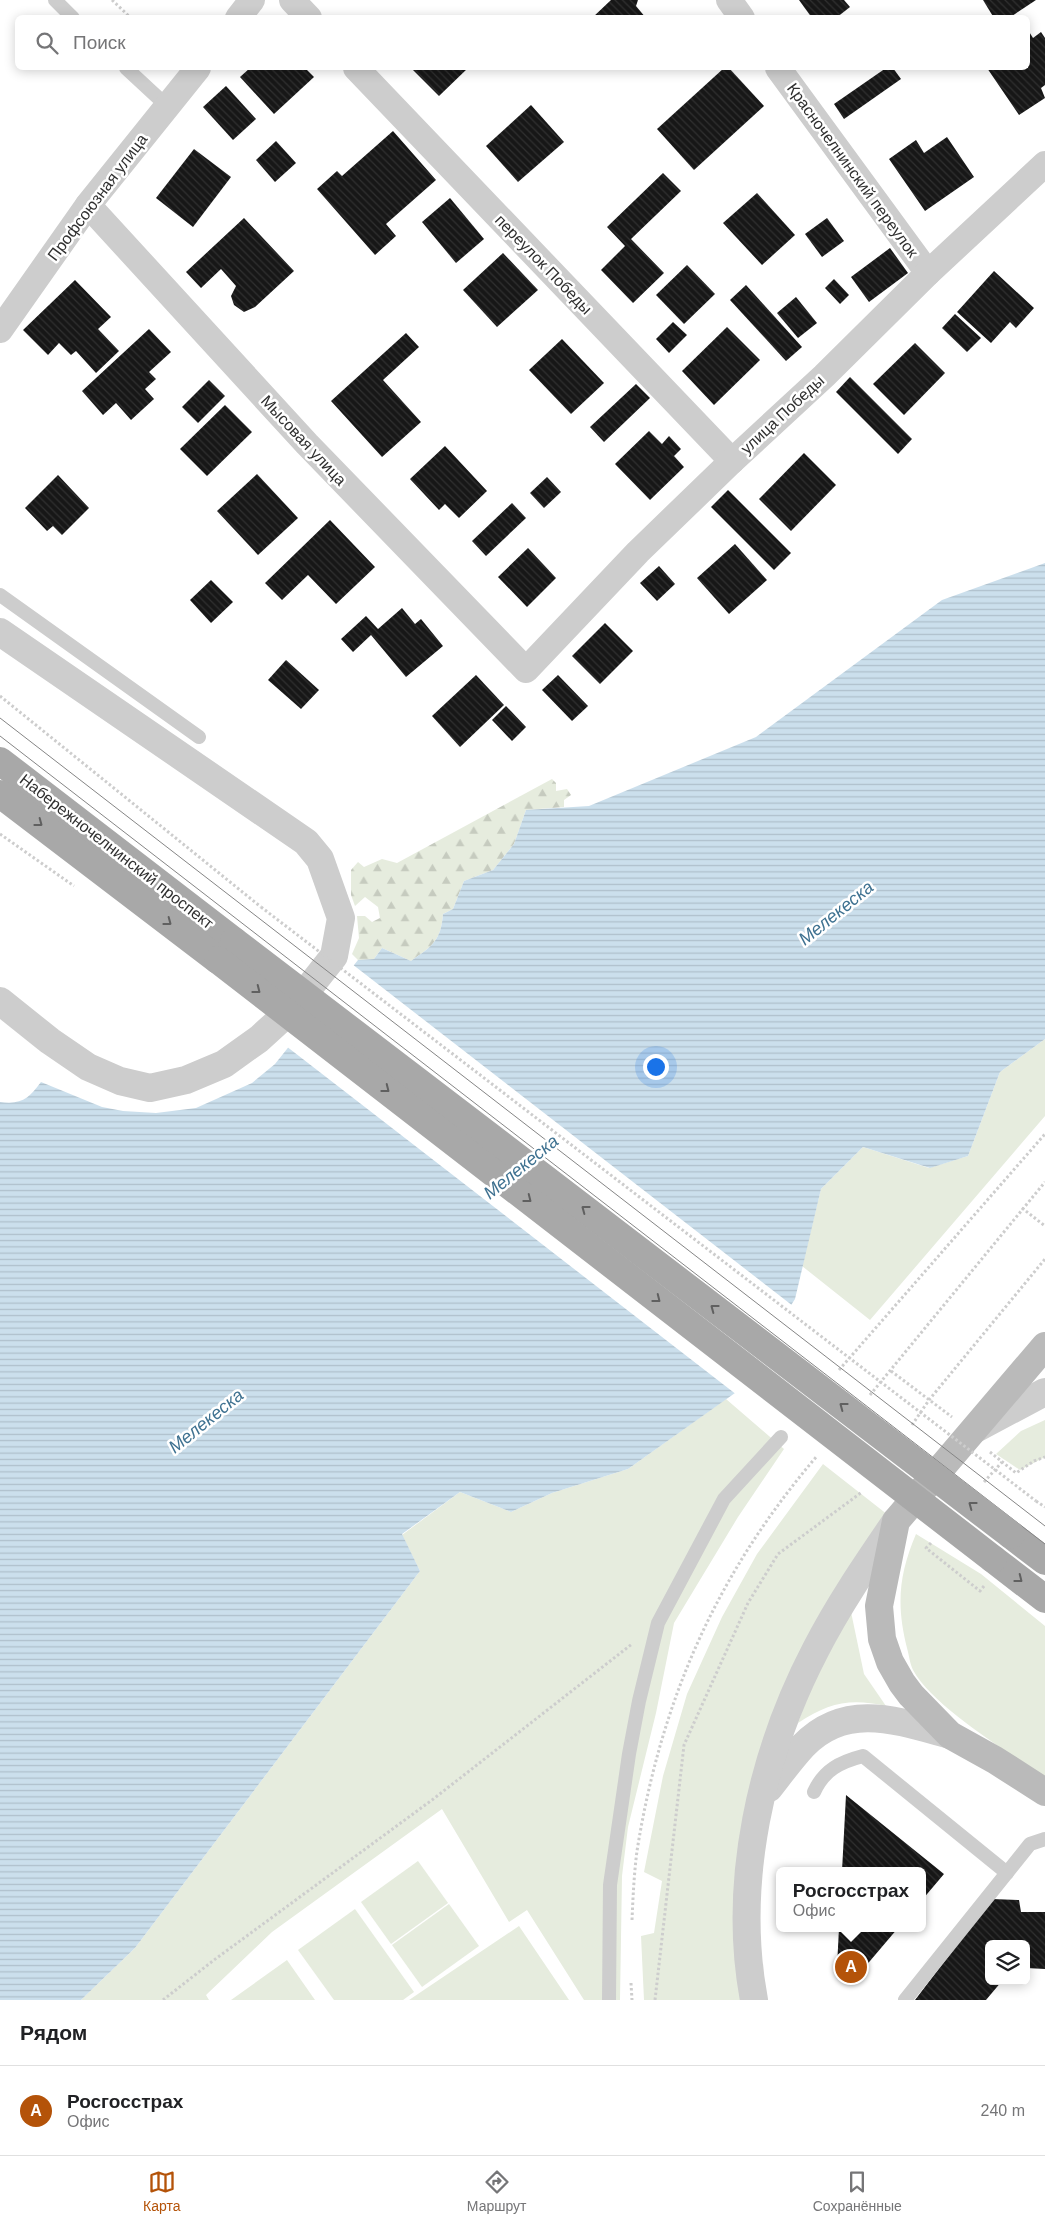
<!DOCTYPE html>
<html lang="ru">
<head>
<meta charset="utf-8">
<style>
	:root { --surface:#fff; --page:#f6f6f6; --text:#202124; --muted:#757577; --line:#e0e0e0; --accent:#b45309 }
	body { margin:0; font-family:Arial,sans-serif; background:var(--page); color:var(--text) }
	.controls { position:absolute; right:15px; bottom:15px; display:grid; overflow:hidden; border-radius:8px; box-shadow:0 2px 12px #0003 }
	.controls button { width:45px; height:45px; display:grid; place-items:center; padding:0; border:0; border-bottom:1px solid var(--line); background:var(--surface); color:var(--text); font:25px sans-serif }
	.you { position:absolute; left:655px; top:1066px; width:18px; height:18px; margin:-12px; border:4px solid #fff; border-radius:50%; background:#1a73e8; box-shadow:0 0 0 8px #1a73e833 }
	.badge { display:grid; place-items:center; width:32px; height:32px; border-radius:50%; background:var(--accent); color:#fff; font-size:16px; font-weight:700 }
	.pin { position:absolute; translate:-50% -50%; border:2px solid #fff; box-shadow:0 1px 5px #0006 }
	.popup { position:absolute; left:776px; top:1867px; width:150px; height:65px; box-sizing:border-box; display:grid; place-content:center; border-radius:8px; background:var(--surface); filter:drop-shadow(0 1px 4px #0005); font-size:16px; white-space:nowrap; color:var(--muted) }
	.popup b { font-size:19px; color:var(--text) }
	.popup::after { content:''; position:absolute; left:50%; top:100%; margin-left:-10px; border:10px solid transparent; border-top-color:var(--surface) }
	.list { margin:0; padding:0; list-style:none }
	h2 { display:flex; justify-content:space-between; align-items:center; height:65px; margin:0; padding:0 20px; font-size:21px }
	h2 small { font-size:16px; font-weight:400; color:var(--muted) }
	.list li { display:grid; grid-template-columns:32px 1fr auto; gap:15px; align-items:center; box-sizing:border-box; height:90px; padding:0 20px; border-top:1px solid var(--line) }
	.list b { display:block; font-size:19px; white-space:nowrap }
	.list p { margin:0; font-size:16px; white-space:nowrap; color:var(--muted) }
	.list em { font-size:16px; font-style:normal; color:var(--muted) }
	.icon { flex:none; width:28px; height:28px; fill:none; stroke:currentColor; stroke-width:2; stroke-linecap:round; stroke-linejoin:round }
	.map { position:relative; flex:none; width:1045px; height:2000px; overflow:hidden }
	.search { position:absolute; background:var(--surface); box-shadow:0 2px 12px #0003; left:15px; right:15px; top:15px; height:55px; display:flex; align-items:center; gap:12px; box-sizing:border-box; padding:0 18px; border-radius:8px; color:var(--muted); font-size:19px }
	.sheet { height:155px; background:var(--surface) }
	nav { display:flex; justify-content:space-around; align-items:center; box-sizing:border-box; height:70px; border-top:1px solid var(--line); background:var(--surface); font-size:14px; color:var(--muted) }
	nav a { display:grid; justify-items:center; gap:2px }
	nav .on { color:var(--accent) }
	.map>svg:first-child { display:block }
	.grass { fill:#e6ecde }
	.forest { fill:url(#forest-firs) }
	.water { fill:url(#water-rules) }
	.pier { fill:#fff }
	.building { fill:url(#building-back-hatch) }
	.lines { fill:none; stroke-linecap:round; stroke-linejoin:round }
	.path { stroke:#cdcdcd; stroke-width:3; stroke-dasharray:2.5 2.5; stroke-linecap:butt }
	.service { stroke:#cdcdcd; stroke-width:14 }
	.minor { stroke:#cdcdcd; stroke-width:26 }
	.tertiary { stroke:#cdcdcd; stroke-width:28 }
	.secondary { stroke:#bababa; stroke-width:28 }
	.primary { stroke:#a8a8a8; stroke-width:28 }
	.tram { stroke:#858585; stroke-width:1 }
	.path-bridge { stroke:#cdcdcd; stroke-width:3; stroke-dasharray:2.5 2.5; stroke-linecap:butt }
	.primary-bridge { stroke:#a8a8a8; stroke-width:28 }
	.oneway { stroke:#606060 }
	.labels { text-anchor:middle; stroke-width:5; stroke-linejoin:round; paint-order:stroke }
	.street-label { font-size:16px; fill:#303030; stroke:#fff }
	.water-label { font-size:18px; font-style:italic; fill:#3f7291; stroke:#fff }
</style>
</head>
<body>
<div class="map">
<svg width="1045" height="2000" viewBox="0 0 1045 2000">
	<defs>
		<pattern id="forest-firs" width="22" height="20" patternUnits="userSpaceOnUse" patternTransform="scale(1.25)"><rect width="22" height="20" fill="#e6ecde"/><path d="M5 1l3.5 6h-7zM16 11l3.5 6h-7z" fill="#c6cbbf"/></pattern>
		<pattern id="water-rules" width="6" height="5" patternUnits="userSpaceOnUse" patternTransform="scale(1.25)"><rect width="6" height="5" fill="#cbdfec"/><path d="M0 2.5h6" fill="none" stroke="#afc0cb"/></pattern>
		<pattern id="building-back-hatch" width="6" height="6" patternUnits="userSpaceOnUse" patternTransform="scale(1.25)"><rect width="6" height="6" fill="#171717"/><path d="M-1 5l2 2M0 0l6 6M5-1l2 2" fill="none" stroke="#303030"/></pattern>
	</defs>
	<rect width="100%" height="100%" fill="#fff"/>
	<!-- grass -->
	<g class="grass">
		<path d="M1045 1039V1116L870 1320 802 1266 821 1189 863 1147 929 1168 968 1156 1000 1072Z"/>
		<path d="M726 1399 784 1449 738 1517 674 1623 656 1713 628 1827 622 1876 620 2000H584L527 1910 509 1922 442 1809 272 1932 206 1995 209 2000H81L135 1948 420 1571 402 1535 460 1492 511 1512 552 1493 628 1469Z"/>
		<path d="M1045 1420V1457L1020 1470 996 1454 1021 1431Z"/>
		<path d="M823 1464 888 1515 760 1763 749 2000H644L641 1936 654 1933 662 1881 644 1872 663 1776 687 1694 722 1617 757 1554Z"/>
		<path d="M916 1534 981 1574 1045 1626V1778C1009 1752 934 1708 913 1670 910 1664 909 1655 907 1648 896 1605 899 1574 916 1534Z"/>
		<path d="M851 1612 864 1674 886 1706C849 1698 829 1703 798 1723L810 1689Z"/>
		<path d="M418 1861 448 1903 391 1944 361 1902Z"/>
		<path d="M449 1904 479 1946 422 1987 392 1945Z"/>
		<path d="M355 1909 414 1992 403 2000H334L298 1950Z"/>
		<path d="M519 1926 569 2000H409Z"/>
		<path d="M287 1960 315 2000H231Z"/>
	</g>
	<!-- forest -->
	<path class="forest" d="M552 779 556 783V791L567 789 571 795 564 800V807L526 810 514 844 493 870 464 881 453 909 443 914C441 941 432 946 411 961L382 948 374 959 358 960 352 954 359 938 357 916H365L372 922 380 918 378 907 365 897 355 906 351 895V870L358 862 364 867 382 859 397 863Z"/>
	<!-- water -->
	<path class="water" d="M1045 563V1039L1000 1072 968 1156 930 1168 863 1147 821 1189 795 1299 735 1393 628 1469 552 1493 511 1512 460 1492 402 1534 420 1571 135 1948 81 2000H0V1102C22 1105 29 1098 41 1082L102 1107 123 1111 156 1113 196 1108 252 1083 275 1064 358 960 374 959 382 948 411 961C432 946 441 941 443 914L453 909 464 881 493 870 514 844 526 810 589 806 756 737 942 600Z"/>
	<!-- pier -->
	<path class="pier" d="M352 964 793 1306 737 1395 286 1046Z"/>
	<!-- building -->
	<g class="building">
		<path d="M611 0H638L636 6 646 18H592Z"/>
		<path d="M799 0H844L850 7 836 18H812Z"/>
		<path d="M983 0H1036L1009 18H994Z"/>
		<path d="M1028 30 1033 38 1041 32 1045 38V85L1041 88 1045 98 1019 115 987 68H1028Z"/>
		<path d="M250 68H305L314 77 274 114 240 77Z"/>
		<path d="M411 68H468L439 96Z"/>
		<path d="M724 68H729L764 106 694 170 657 129Z"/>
		<path d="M886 68H893L901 79 844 119 834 104Z"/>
		<path d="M226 86 256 119 233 140 203 107Z"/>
		<path d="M531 105 564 142 518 182 486 146Z"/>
		<path d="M393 131 436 180 386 224 396 236 375 255 317 189 337 171 342 176Z"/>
		<path d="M947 137 974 177 925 211 889 159 916 140 924 153Z"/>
		<path d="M276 141 296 163 275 182 256 160Z"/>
		<path d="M194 149 231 177 193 227 156 198Z"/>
		<path d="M663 173 681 191 631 239 664 273 633 303 601 270 625 246 607 227Z"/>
		<path d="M757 193 795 235 762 265 723 223Z"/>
		<path d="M450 198 484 239 456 263 422 222Z"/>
		<path d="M244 218 294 271 255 307 244 312 234 305 231 296 236 286 221 269 201 288 186 272Z"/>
		<path d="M827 218 844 241 822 257 805 234Z"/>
		<path d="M890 248 908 273 869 302 851 277Z"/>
		<path d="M503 253 538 290 497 327 463 290Z"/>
		<path d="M687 265 715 294 684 324 656 295Z"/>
		<path d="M994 271 1034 308 1016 328 1010 322 991 343 957 312Z"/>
		<path d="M834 279 849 295 840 304 825 288Z"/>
		<path d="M75 280 111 317 98 329 119 351 96 373 76 351 71 355 59 343 48 355 23 330Z"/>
		<path d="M746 285 802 347 786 361 730 300Z"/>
		<path d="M796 297 817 323 798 338 777 313Z"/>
		<path d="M955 314 981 338 967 352 942 328Z"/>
		<path d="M673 322 687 335 669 353 656 339Z"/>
		<path d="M727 327 760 360 714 405 682 371Z"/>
		<path d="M149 329 171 352 149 372 156 379 145 389 154 399 131 420 116 403 103 415 82 391Z"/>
		<path d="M406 333 419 347 383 380 421 422 382 457 331 401Z"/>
		<path d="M562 339 604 383 571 414 529 370Z"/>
		<path d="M915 343 945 373 904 415 873 384Z"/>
		<path d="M850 377 912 439 898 454 836 392Z"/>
		<path d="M209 380 225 396 198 423 182 407Z"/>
		<path d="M636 384 650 398 604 442 590 427Z"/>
		<path d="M225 405 252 432 207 476 180 449Z"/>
		<path d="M649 431 662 444 669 436 681 449 674 456 684 467 650 500 615 464Z"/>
		<path d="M445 446 487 491 459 518 445 504 439 510 410 479Z"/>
		<path d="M804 453 836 485 791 531 759 499Z"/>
		<path d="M257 474 298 518 258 555 217 511Z"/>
		<path d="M58 475 89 508 62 535 53 526 47 531 25 508Z"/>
		<path d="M547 477 561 492 544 508 530 493Z"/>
		<path d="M728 490 791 553 774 570 711 507Z"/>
		<path d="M512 503 526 518 486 556 472 541Z"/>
		<path d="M330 520 375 567 336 604 308 575 282 600 265 583Z"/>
		<path d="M735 544 767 580 729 614 697 578Z"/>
		<path d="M528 548 556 578 527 607 498 577Z"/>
		<path d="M659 566 675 584 657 601 640 583Z"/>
		<path d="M211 580 233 602 211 623 190 600Z"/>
		<path d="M402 608 415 624 421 619 443 646 406 677 371 635 353 652 341 639 366 616 378 629Z"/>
		<path d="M605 623 633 651 600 684 572 656Z"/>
		<path d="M286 660 319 690 301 709 268 680Z"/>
		<path d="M476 675 504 705 460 747 432 716Z"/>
		<path d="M558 675 588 706 572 721 542 690Z"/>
		<path d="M506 706 526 727 512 741 492 720Z"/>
		<path d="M846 1795 944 1874 922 1900V1871H842Z"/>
		<path d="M992 1899 1019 1900 1021 1912H1045V1969L1026 1968V1944H989V1981H1002L986 2000H915Z"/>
		<path d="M839 1928H898L853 1981 837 1967Z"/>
	</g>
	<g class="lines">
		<!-- path -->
		<g class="path">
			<path d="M112 0 131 18"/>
			<path d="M0 696 261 907"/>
			<path d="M0 834 74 886"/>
			<path d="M1022 1208 1045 1226"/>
			<path d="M839 1370 1045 1134"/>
			<path d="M891 1371 952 1417"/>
			<path d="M870 1395 1045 1182"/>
			<path d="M912 1425 929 1400 1045 1259"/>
			<path d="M990 1452 1016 1473 1034 1461 1045 1457"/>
			<path d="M984 1482 1002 1462"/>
			<path d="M1036 1501 1045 1507"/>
			<path d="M931 1543 926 1548 980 1591 984 1586"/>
			<path d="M632 1920C633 1897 634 1874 637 1851 661 1700 717 1573 817 1456"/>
			<path d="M631 1983 632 2000"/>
			<path d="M163 2000 214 1960 432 1800 632 1644"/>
			<path d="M655 2000 684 1745 748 1603 778 1554 862 1492"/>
		</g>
		<!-- service -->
		<g class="service">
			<path d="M55 0 73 18"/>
			<path d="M126 68 167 106"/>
			<path d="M0 595 199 737"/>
			<path d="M814 1792C824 1770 840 1762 863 1756L1007 1873"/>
			<path d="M609 2000 610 1885 629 1754 639 1701 658 1623 724 1499 781 1437"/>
			<path d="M905 2000 1030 1844 1045 1839"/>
		</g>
		<!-- minor -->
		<g class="minor">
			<path d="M292 0 309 18"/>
			<path d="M729 0 742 18"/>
			<path d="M238 18 252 0"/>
			<path d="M356 68 732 461"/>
			<path d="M778 68 928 273"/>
			<path d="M88 205 307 444 526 670 638 552 732 461 824 376 928 273 1045 164"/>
			<path d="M0 330 88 205 198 68"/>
		</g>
		<!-- tertiary -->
		<g class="tertiary">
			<path d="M0 632 306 842 320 859 341 918 334 956 293 1008 259 1039 224 1064 186 1080 150 1088 120 1081 88 1067 50 1041 0 1001"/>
			<path d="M975 1429 1045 1392"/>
			<path d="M769 1788C780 1774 791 1759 803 1746 846 1701 899 1721 950 1735"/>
			<path d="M754 2000C732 1883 761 1754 816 1649 839 1604 868 1562 896 1521"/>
		</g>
		<!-- secondary -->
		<path class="secondary" d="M1045 1346 896 1521 879 1606 882 1639 890 1662 902 1683 911 1695 950 1735 995 1760 1045 1792"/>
		<!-- primary -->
		<g class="primary">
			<path d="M0 761 234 941"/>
			<path d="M0 794 218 960"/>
			<path d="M1011 1535 1045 1561"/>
			<path d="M993 1559 1045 1599"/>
		</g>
		<!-- tram -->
		<g class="tram">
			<path d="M0 718 1045 1526"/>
			<path d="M0 736 1045 1544"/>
		</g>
		<!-- path-bridge -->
		<path class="path-bridge" d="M261 907 1036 1501"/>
		<!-- primary-bridge -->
		<g class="primary-bridge">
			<path d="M234 941 1011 1535"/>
			<path d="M218 960 993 1559"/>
		</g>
	</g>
	<!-- one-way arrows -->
	<defs><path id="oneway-chevron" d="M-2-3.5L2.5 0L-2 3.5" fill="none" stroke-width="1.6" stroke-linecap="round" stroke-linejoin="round" transform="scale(1.25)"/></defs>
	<g class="oneway">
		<use href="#oneway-chevron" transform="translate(39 823) rotate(37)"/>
		<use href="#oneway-chevron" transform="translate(168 922) rotate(37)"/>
		<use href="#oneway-chevron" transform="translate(257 990) rotate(38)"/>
		<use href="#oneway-chevron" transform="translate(386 1089) rotate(38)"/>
		<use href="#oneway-chevron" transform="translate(528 1199) rotate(38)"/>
		<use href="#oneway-chevron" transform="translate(585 1209) rotate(-143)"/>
		<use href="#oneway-chevron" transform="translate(657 1299) rotate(38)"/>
		<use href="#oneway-chevron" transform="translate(714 1308) rotate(-143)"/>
		<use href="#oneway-chevron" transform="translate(843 1406) rotate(-143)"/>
		<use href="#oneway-chevron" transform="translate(972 1505) rotate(-143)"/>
		<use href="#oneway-chevron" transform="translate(1019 1579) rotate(38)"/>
	</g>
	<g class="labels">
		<!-- street labels -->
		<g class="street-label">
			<text transform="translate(853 170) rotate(54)" y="6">Красночелнинский переулок</text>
			<text transform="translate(97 197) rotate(-53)" y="6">Профсоюзная улица</text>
			<text transform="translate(544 264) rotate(46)" y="6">переулок Победы</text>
			<text transform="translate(782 414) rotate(-43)" y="6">улица Победы</text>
			<text transform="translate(304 440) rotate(47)" y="6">Мысовая улица</text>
			<text transform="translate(117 851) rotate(38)" y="6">Набережночелнинский проспект</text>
		</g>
		<!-- water labels -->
		<g class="water-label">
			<text transform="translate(836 913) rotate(-39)" y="6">Мелекеска</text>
			<text transform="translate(521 1167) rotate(-39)" y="6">Мелекеска</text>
			<text transform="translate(206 1421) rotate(-39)" y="6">Мелекеска</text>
		</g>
	</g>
</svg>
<div class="controls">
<button><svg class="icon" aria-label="layers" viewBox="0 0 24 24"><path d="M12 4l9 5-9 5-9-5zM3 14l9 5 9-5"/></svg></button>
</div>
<div class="you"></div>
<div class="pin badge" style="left:851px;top:1967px">A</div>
<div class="popup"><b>Росгосстрах</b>Офис</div>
<div class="search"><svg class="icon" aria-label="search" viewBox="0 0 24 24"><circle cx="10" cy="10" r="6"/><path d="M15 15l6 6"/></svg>Поиск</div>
</div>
<section class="sheet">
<h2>Рядом<small></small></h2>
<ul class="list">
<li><span class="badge">A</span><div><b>Росгосстрах</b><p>Офис</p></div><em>240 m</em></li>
</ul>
</section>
<nav>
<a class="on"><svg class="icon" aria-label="map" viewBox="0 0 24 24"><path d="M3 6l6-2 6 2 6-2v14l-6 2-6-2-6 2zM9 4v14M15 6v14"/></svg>Карта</a>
<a><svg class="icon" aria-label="directions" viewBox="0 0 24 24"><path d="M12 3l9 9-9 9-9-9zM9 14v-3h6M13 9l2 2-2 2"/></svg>Маршрут</a>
<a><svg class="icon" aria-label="saved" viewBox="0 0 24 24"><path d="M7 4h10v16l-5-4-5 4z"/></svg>Сохранённые</a>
</nav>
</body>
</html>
